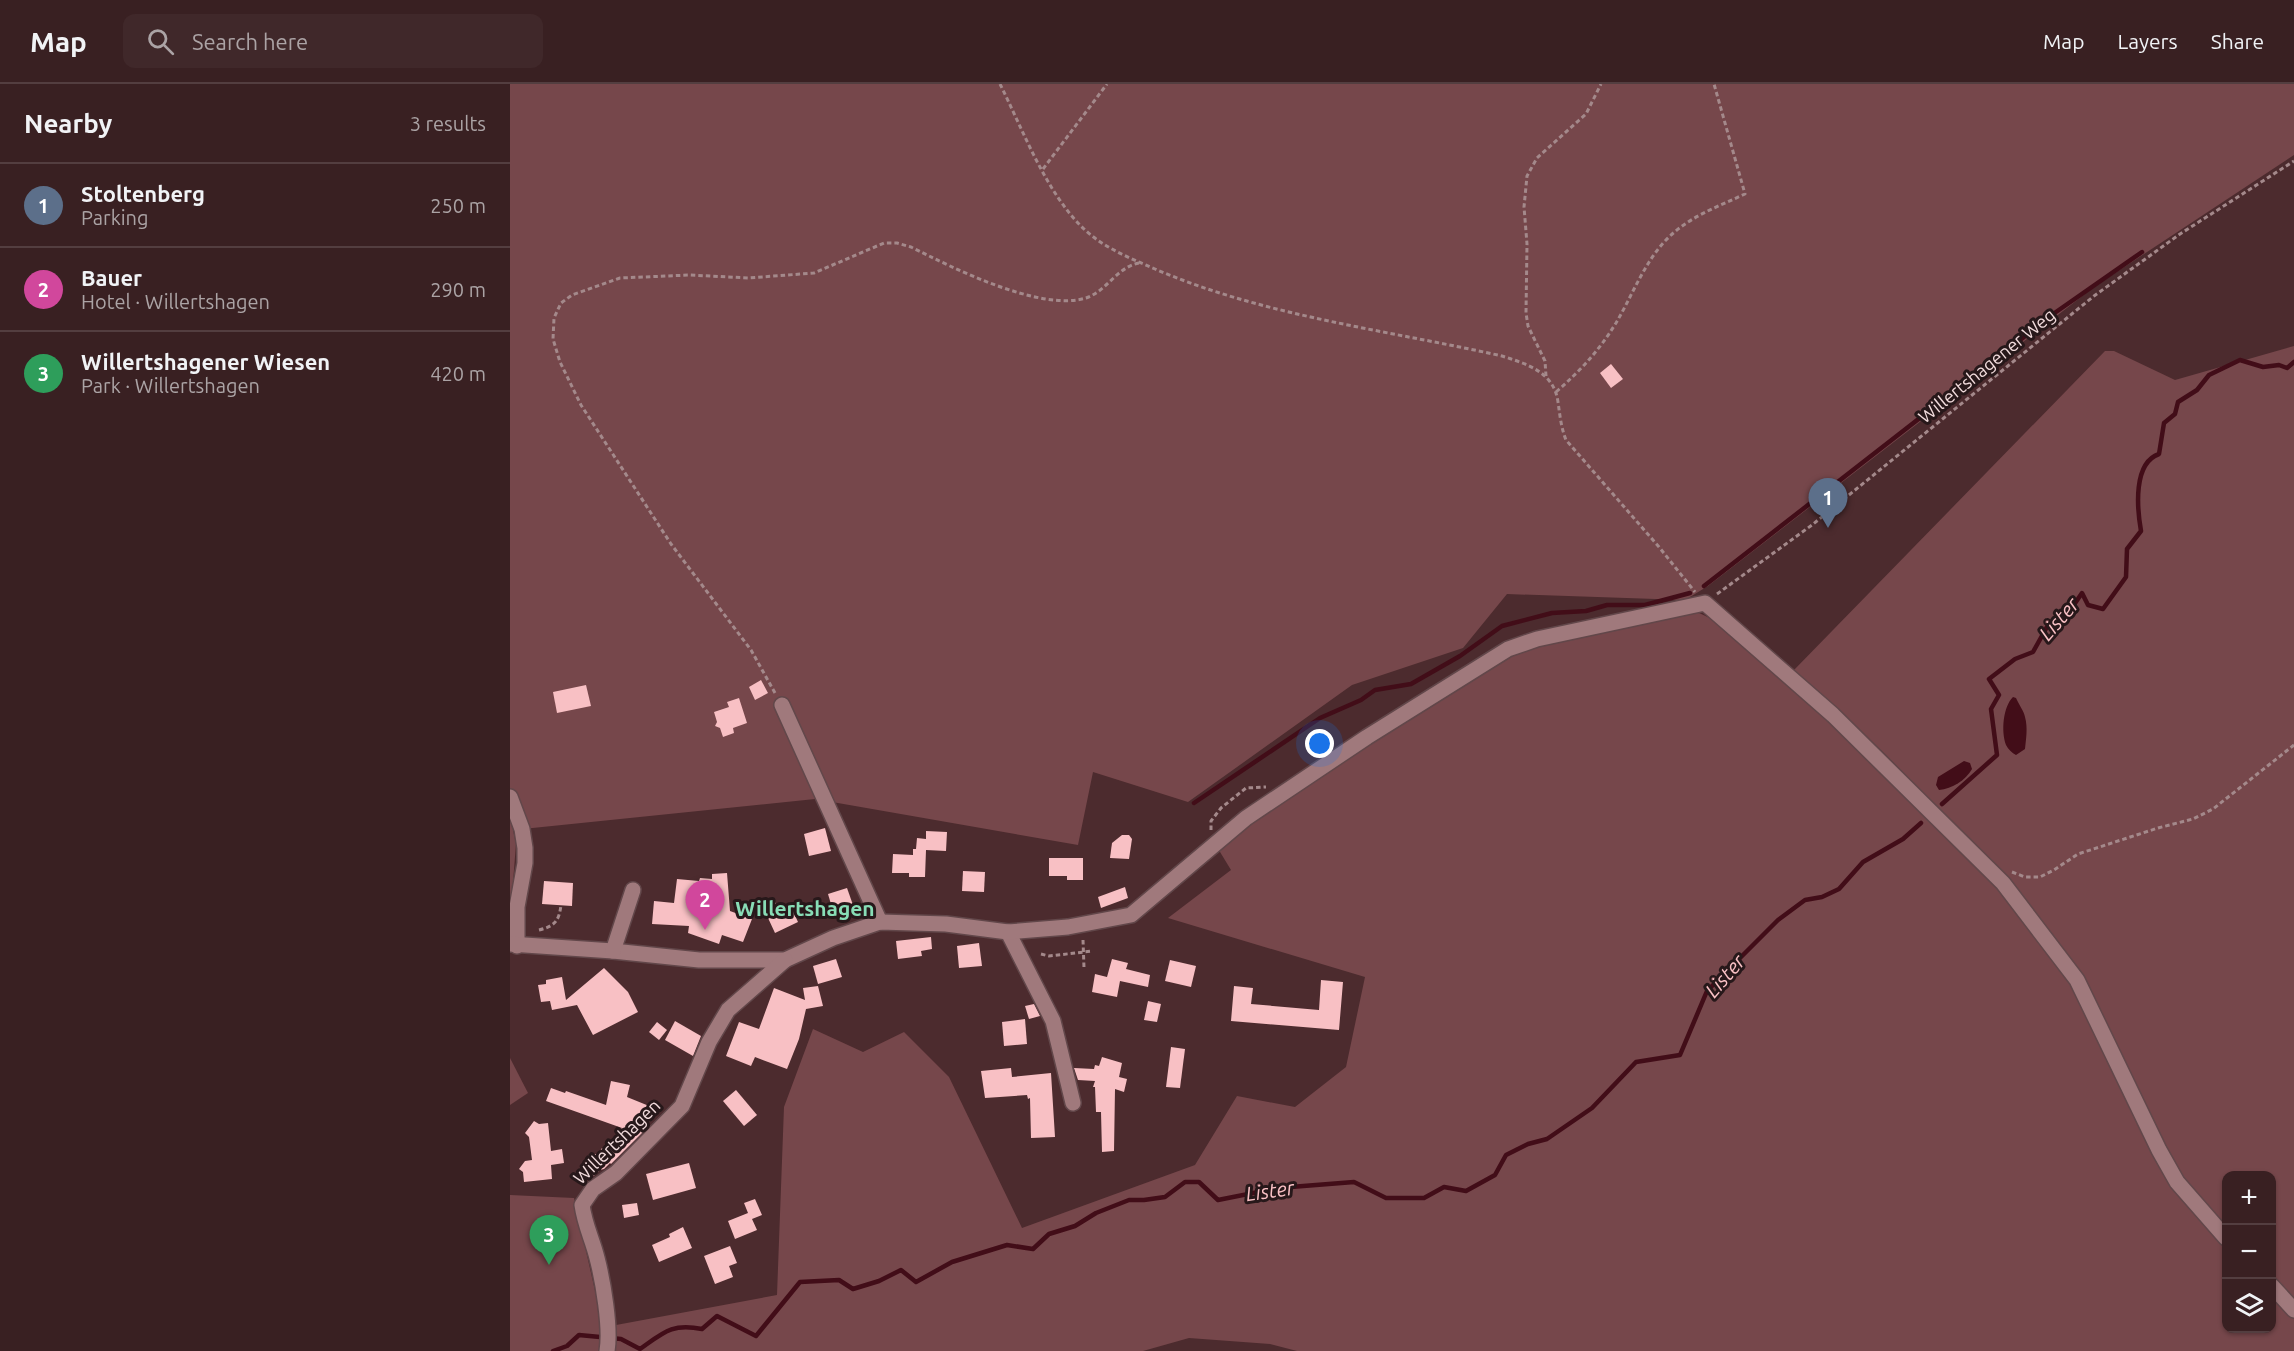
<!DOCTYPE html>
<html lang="en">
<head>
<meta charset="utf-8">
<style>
	:root { --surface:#392022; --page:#40282a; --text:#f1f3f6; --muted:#aba3a5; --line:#533e40; --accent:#47d49d }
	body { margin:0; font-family:Ubuntu,sans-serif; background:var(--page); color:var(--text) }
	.controls { position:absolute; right:18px; bottom:18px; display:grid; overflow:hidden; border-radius:12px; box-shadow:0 2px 4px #0004 }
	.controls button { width:54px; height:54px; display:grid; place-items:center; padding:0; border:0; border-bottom:2px solid var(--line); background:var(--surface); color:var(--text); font:30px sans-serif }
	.you { position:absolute; left:810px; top:660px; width:21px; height:21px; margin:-15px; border:4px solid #fff; border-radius:50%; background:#1a73e8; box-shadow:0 0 0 9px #1a73e833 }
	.badge { display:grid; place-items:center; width:39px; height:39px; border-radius:50%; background:var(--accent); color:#fff; font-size:20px; font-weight:700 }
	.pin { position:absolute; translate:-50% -50px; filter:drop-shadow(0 2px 3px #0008) }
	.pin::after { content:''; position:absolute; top:32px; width:21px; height:18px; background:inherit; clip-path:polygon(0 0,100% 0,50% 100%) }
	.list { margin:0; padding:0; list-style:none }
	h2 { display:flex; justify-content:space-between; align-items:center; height:78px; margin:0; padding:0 24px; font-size:26px }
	h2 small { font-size:20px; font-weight:400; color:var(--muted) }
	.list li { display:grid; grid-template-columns:39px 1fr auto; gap:18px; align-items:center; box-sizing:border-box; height:84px; padding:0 24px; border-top:2px solid var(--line) }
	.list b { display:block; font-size:22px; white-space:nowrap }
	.list p { margin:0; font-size:20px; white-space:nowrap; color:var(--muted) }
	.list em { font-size:20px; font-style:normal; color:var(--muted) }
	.icon { flex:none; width:33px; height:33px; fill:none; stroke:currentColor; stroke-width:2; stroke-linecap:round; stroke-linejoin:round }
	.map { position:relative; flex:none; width:1784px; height:1267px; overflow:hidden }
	header { display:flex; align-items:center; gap:36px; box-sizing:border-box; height:84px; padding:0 30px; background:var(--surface); border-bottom:2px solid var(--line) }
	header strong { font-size:28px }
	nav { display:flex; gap:33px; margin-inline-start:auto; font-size:21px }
	.search { width:420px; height:54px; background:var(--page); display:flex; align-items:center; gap:15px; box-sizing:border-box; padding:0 21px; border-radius:12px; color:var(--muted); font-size:22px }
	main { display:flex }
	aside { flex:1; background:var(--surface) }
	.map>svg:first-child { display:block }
	.green { fill:#76474b }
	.water { fill:#420d18 }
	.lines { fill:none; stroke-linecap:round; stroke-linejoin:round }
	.stream { stroke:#420d18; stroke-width:4.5 }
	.building { fill:#f8c0c4 }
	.minor-casing { stroke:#62474a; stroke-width:18 }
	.path { stroke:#a4898b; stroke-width:3; stroke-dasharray:4.5 3; stroke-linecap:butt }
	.minor { stroke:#a0797c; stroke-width:15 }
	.labels { text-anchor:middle; stroke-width:6; stroke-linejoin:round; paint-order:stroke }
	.street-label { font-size:18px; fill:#f2dcdd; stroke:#27181a }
	.water-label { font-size:20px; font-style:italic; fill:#fbc2c6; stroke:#27181a }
	.quarter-label { font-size:21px; font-weight:bold; fill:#88ddb6; stroke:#27181a }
</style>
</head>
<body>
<header>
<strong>Map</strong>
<div class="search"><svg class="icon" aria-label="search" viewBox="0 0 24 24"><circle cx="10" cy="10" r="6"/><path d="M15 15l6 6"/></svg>Search here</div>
<nav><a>Map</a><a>Layers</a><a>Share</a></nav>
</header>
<main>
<aside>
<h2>Nearby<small>3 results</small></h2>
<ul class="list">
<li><span class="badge" style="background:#5c6f8a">1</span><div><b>Stoltenberg</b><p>Parking</p></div><em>250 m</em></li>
<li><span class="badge" style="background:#d1479c">2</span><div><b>Bauer</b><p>Hotel · Willertshagen</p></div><em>290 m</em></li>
<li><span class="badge" style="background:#2e9e5b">3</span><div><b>Willertshagener Wiesen</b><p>Park · Willertshagen</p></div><em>420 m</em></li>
</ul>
</aside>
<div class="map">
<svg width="1784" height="1267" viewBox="0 0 1784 1267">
	<rect width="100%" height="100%" fill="#4c2b2e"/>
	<!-- green -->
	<g class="green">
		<path d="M0 0H1784V71L1584 203 1198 502 1175 516 997 510 953 564 842 601 678 718 583 688 568 761 305 715 3 746 6 760 0 836Z"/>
		<path d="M1784 262V1216L1762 1192V1092H1716V1143L1679 1102 1662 1077 1570 892 1462 757 1373 668 1284 586 1595 267H1604L1665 296Z"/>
		<path d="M1187 528 1204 536 1327 641 1487 801 1561 896 1687 1129 1716 1162V1244H1762V1211L1784 1235V1267H787L760 1260 679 1254 633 1267H0V1111L64 1114 86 1211 90 1244 267 1211 274 1023 303 945 353 968 394 948 439 993 512 1144 685 1081 727 1012 785 1023 836 983 855 893 658 834 721 786 707 763 737 737 967 588 1028 558Z"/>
		<path d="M0 974 18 1009 0 1021Z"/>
	</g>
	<!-- water -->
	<g class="water">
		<path d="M1503 613 1506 614C1509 621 1514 627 1515 633 1518 644 1516 655 1515 665L1506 671C1502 669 1498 665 1496 661 1491 647 1493 623 1503 613Z"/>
		<path d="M1454 677 1460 679 1462 685C1456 696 1442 705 1429 706L1426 701 1428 693Z"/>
	</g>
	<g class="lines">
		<!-- stream -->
		<g class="stream">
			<path d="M1194 502 1546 228 1632 168"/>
			<path d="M684 719 810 634 851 616 865 606 901 600 950 572 992 542 1042 529 1076 527 1097 521H1135L1180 509"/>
			<path d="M1432 720 1487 671 1481 625 1489 611 1479 595 1505 575 1523 568 1538 541 1559 528 1572 509 1578 521 1593 525 1616 493 1617 465 1631 447C1627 424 1623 379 1649 370L1654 339 1665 330 1668 318 1687 306 1699 291 1730 276 1753 283 1769 281 1777 284 1784 278"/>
			<path d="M43 1267 57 1262 69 1251 111 1255 130 1265C154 1248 162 1239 192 1245L207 1232 246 1252 290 1198 329 1196 343 1205 369 1197 391 1186 406 1198 442 1178 497 1161 523 1165 539 1150 565 1142 586 1129 619 1116H634L655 1113 675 1098H689L708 1116 768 1104 844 1098 876 1114H914L934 1103 956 1107 985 1091 996 1071 1018 1060 1037 1055 1082 1024 1126 978 1170 971 1197 907 1268 836 1295 816 1312 813 1329 805 1353 778 1393 755 1411 739"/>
		</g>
	</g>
	<!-- building -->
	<g class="building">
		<path d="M1101 280 1113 295 1101 304 1090 289Z"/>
		<path d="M251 596 258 609 245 616 239 603Z"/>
		<path d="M76 601 81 622 47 629 43 608Z"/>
		<path d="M229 614 237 639 223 644 224 649 213 653 210 644 205 642 207 638 204 628 219 623 217 618Z"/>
		<path d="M315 744 321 767 299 772 294 750Z"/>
		<path d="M416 747 437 748 436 767 416 766 415 793H399V789H382L383 770 403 771V765H406L407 754 416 755Z"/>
		<path d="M612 751H619L622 755 619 775 600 774 602 759Z"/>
		<path d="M539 774H573V796H557V792H539Z"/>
		<path d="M453 787 475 788 474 808 452 807Z"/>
		<path d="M217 789 220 827 242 835 233 858 212 851 209 860 178 849 179 842 142 840 144 817 164 819 167 795 189 797 190 794 202 795V790Z"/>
		<path d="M34 797 63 799 62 822 32 820Z"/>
		<path d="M615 803 618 814 591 824 588 813Z"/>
		<path d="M337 804 343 821 323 827 318 810Z"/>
		<path d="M264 816 270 828 281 823 288 838 265 849 252 821Z"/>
		<path d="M421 853 422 865 411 867 412 872 388 875 386 857Z"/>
		<path d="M469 859 472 882 449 884 447 862Z"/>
		<path d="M326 875 332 893 308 900 303 882Z"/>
		<path d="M602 875 618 879 616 885 640 891 638 903 610 897 607 913 582 908 585 890 597 893Z"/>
		<path d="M660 876 686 882 681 903 655 897Z"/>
		<path d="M94 884 118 908 128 928 83 951 67 921 42 926 40 917 31 918 28 901 36 900V896L52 893 56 916Z"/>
		<path d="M811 896 833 898 829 946 721 937 724 902 743 904 741 920 809 926Z"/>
		<path d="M308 902 313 922 296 925 289 955 277 985 245 973 241 982 216 972 229 938 249 945 264 904 295 916 293 904Z"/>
		<path d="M638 917 651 920 647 938 634 936Z"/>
		<path d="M524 920 530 932 519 935 515 922Z"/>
		<path d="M515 935 517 960 494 962 492 938Z"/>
		<path d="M165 937 191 952 183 972 155 956Z"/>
		<path d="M147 938 157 946 149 956 139 948Z"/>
		<path d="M661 963 675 965 670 1004 656 1003Z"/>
		<path d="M592 973 612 979 609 993 617 995 614 1008 605 1005 604 1067 592 1068 591 1028H586L585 1003H583L585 997 568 996 564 984 584 985 585 981 589 982Z"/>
		<path d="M501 984 502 993 541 989 545 1053 521 1054 520 1014 518 1015 517 1011 475 1014 471 987Z"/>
		<path d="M101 997 120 1001 117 1013 144 1024 137 1044 101 1080 100 1079 94 1085 90 1086 84 1092 73 1083 77 1078 76 1074 80 1070H88L92 1064 95 1066 112 1044 36 1017 41 1004 55 1009 56 1007 96 1021Z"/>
		<path d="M226 1006 247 1031 234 1042 213 1017Z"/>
		<path d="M24 1037 29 1040 38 1039 41 1067 52 1065 54 1079 41 1081 42 1095 14 1098 13 1088 9 1085 15 1077 22 1076 19 1053 15 1049Z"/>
		<path d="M179 1079 186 1104 143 1116 136 1090Z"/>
		<path d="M245 1115 252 1131 242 1135 247 1146 225 1155 218 1137 238 1129 234 1119Z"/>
		<path d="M127 1119 129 1131 114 1134 112 1121Z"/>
		<path d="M173 1143 182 1164 149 1178 142 1161 160 1153 159 1150Z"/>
		<path d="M220 1162 227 1179 219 1182 223 1193 205 1200 194 1172Z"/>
	</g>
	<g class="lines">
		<!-- minor casing -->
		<g class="minor-casing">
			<g id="minor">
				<path d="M272 621 370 838"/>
				<path d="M0 713 12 745 15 764V779L7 823V862"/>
				<path d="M498 848 543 937 563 1019"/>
				<path d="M0 860 103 867 189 876H275L323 854 370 838 436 840 498 848 558 843 621 831 736 734 857 653 998 565 1027 555 1195 519 1323 631 1493 799 1567 896 1649 1066 1667 1098 1716 1154"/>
				<path d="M103 867 123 806"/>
				<path d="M1762 1202 1784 1226"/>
				<path d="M97 1267C101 1244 93 1197 87 1174 82 1154 75 1142 72 1121L83 1105 106 1089 172 1022 199 958 218 926 275 876"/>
			</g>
		</g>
		<!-- path -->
		<g class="path">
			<path d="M490 0C513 46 536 109 574 145 594 164 620 174 645 185 754 232 876 246 992 272 1017 280 1044 288 1048 318 1050 332 1051 343 1056 356L1149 463 1185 508"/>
			<path d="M533 85 597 0"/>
			<path d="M1036 292 1035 277 1018 242 1016 229 1017 160 1014 123 1017 92 1027 74 1076 30 1091 0"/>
			<path d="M1046 308C1071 286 1088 268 1106 239 1122 212 1134 179 1156 156 1178 133 1207 123 1235 110L1204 0"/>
			<path d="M1207 510 1302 441 1584 212 1670 150 1784 77"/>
			<path d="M265 609 241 566 161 460 71 321 50 278 43 255 44 234 51 219 62 211 110 194 180 191 238 194 304 189 374 159H387L401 163C443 184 530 228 576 214 597 207 607 183 629 179"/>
			<path d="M701 746V737L711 724 736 704 756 703"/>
			<path d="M1502 788 1515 793H1530L1544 786 1568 770 1648 744 1683 735 1703 725 1784 661"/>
			<path d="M29 846C45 842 49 837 51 821"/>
			<path d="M573 856 574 884"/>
			<path d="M531 870 539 872 583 867"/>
		</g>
		<!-- minor -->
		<use href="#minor" class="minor"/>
	</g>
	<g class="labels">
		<!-- street labels -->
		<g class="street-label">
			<text transform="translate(1477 282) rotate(-39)" y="6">Willertshagener Weg</text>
			<text transform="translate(107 1058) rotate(-44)" y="6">Willertshagen</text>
		</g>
		<!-- water labels -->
		<g class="water-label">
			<text transform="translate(1549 535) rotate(-49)" y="7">Lister</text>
			<text transform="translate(1215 892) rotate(-49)" y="7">Lister</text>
			<text transform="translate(760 1107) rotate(-8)" y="7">Lister</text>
		</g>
		<!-- quarter labels -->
		<g class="quarter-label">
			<text x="295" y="832">Willertshagen</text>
		</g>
	</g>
</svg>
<div class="controls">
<button>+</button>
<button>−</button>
<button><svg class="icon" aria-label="layers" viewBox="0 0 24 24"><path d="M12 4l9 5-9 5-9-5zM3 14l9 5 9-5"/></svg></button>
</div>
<div class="you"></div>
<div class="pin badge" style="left:1318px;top:444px;background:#5c6f8a">1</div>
<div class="pin badge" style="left:195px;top:846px;background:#d1479c">2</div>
<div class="pin badge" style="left:39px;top:1181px;background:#2e9e5b">3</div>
</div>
</main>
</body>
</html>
